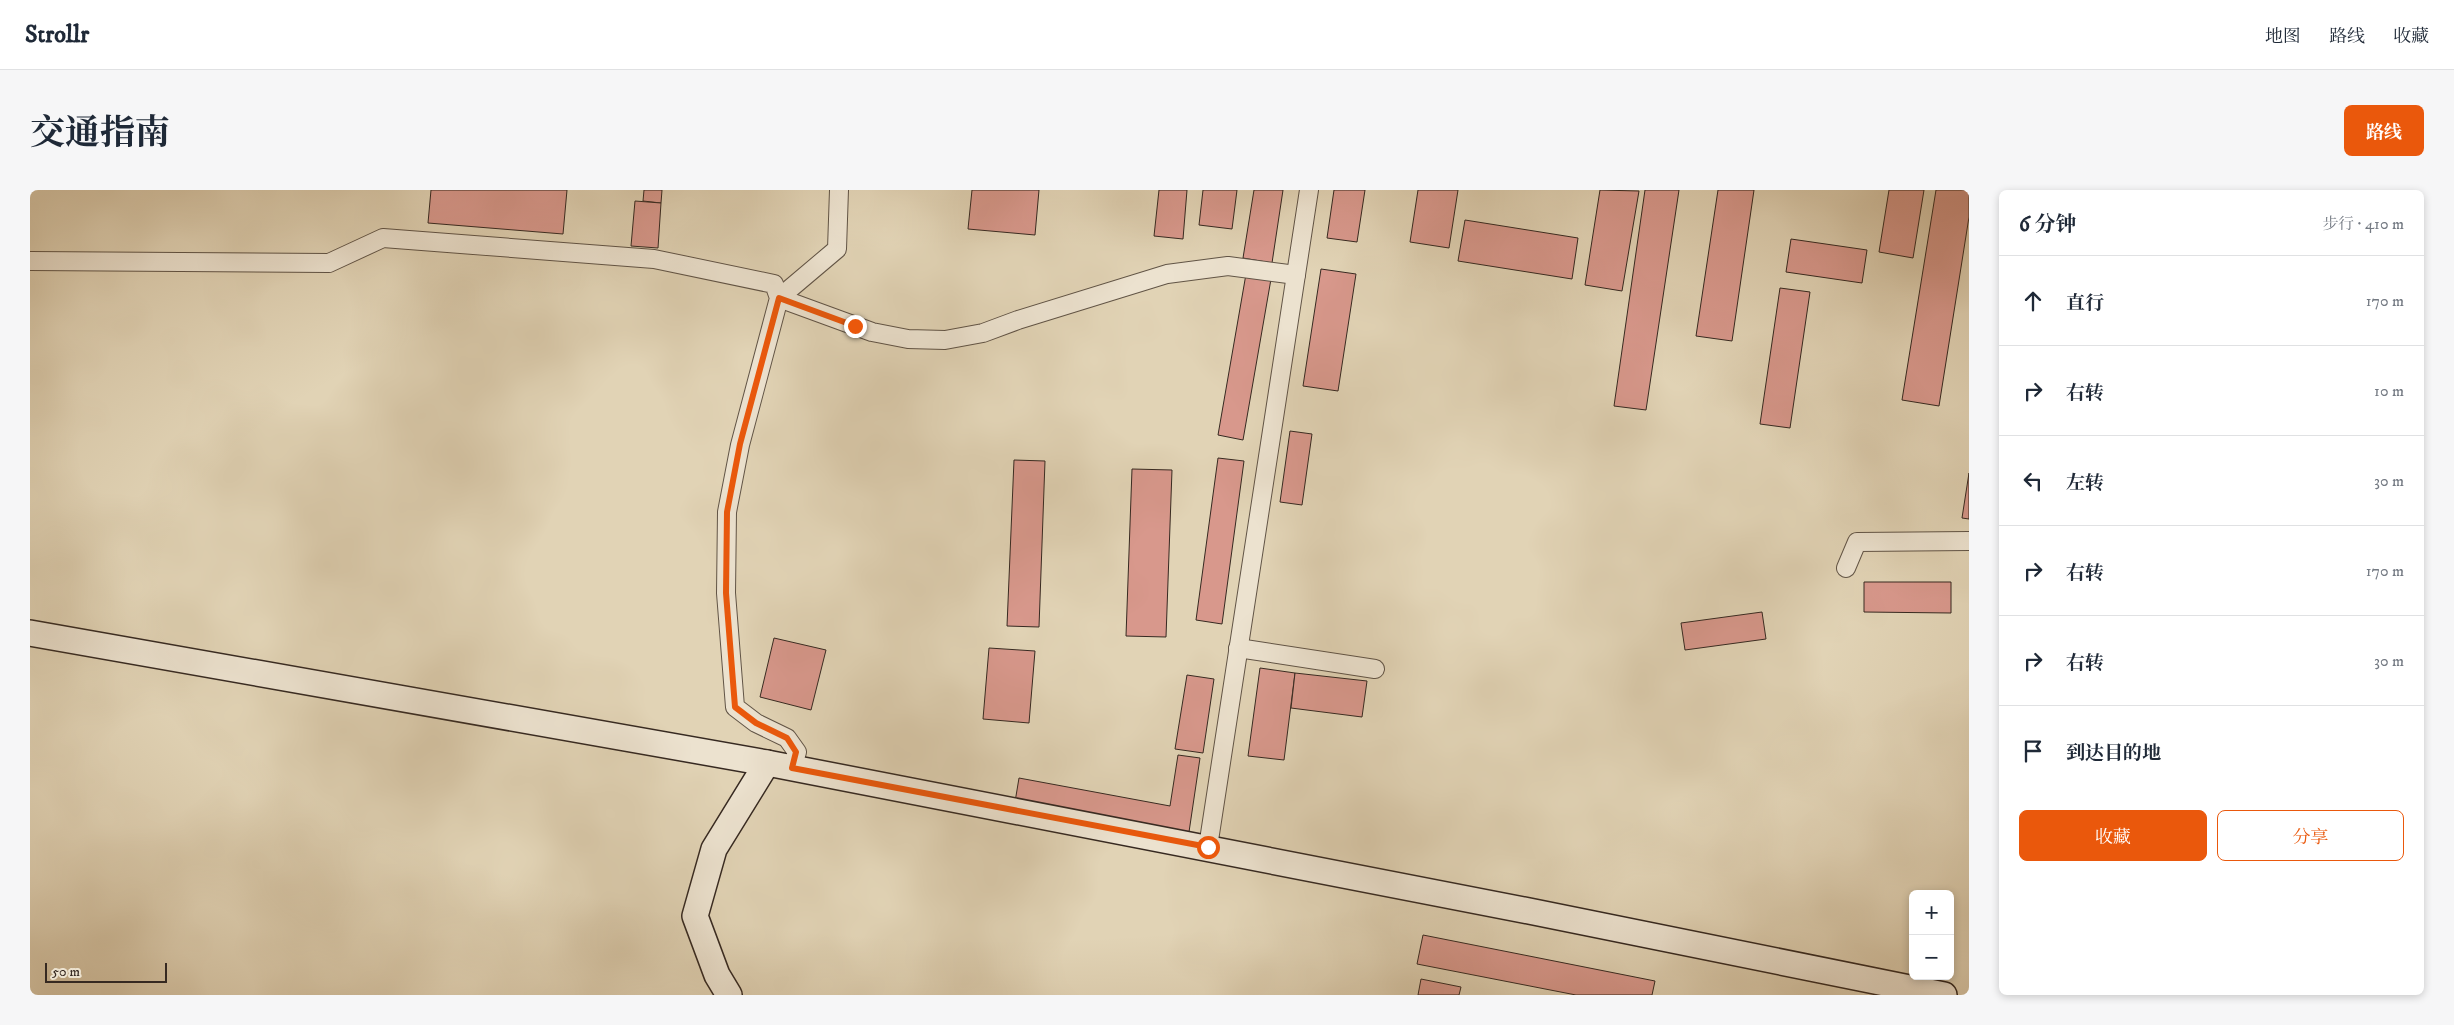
<!DOCTYPE html>
<html lang="zh">
<head>
<meta charset="utf-8">
<style>
	:root { --surface:#fff; --page:#f6f6f7; --text:#1f2937; --muted:#747a83; --line:#e0e1e3; --accent:#ea580c }
	body { margin:0; font-family:"IM FELL DW Pica","Noto Serif SC",serif; background:var(--page); color:var(--text) }
	.controls { position:absolute; right:15px; bottom:15px; display:grid; overflow:hidden; border-radius:8px; box-shadow:0 2px 8px #0003 }
	.controls button { width:45px; height:45px; display:grid; place-items:center; padding:0; border:0; border-bottom:1px solid var(--line); background:var(--surface); color:var(--text); font:25px sans-serif }
	.scale { position:absolute; left:15px; bottom:12px; width:122px; box-sizing:border-box; padding-left:5px; border:2px solid #362921; border-top:0; font-size:14px; line-height:18px; white-space:nowrap; color:#362921; -webkit-text-stroke:4px #ece2cf; paint-order:stroke }
	.stop { position:absolute; width:15px; height:15px; margin:-11px; border:4px solid #ea580c; border-radius:50%; background:#fff }
	.stop.end { background:#ea580c; border-color:#fff; box-shadow:0 1px 5px #0008 }
	.list { margin:0; padding:0; list-style:none }
	h2 { display:flex; justify-content:space-between; align-items:center; height:65px; margin:0; padding:0 20px; font-size:21px }
	h2 small { font-size:16px; font-weight:400; color:var(--muted) }
	.list li { display:grid; grid-template-columns:32px 1fr auto; gap:15px; align-items:center; box-sizing:border-box; height:90px; padding:0 20px; border-top:1px solid var(--line) }
	.list b { display:block; font-size:19px; white-space:nowrap }
	.list em { font-size:16px; font-style:normal; color:var(--muted) }
	.actions { display:flex; gap:10px; padding:15px 20px }
	.actions a { flex:1; padding:11px 0; border:1px solid var(--accent); border-radius:8px; text-align:center; font-size:18px; color:var(--accent) }
	.actions .main { background:var(--accent); color:#fff }
	.icon { flex:none; width:28px; height:28px; fill:none; stroke:currentColor; stroke-width:2; stroke-linecap:round; stroke-linejoin:round }
	.map { position:relative; flex:none; width:1939px; height:805px; overflow:hidden; border-radius:8px }
	header { display:flex; align-items:center; gap:30px; box-sizing:border-box; height:70px; padding:0 25px; background:var(--surface); border-bottom:1px solid var(--line) }
	header strong { font-size:24px }
	nav { display:flex; gap:28px; margin-inline-start:auto; font-size:18px }
	.intro { display:flex; align-items:center; justify-content:space-between; box-sizing:border-box; height:120px; padding:0 30px }
	h1 { margin:0; font-size:35px }
	.button { padding:12px 22px; border-radius:8px; background:var(--accent); color:#fff; font-size:18px; font-weight:700 }
	main { display:flex; gap:30px; padding:0 30px }
	aside { flex:1; background:var(--surface); border-radius:8px; box-shadow:0 2px 8px #0003 }
	.map>svg:first-child { display:block }
	.building { fill:#d8988c; stroke:#362921 }
	.lines { fill:none; stroke-linecap:round; stroke-linejoin:round }
	.street-casing { stroke:#615446; stroke-width:20 }
	.secondary-casing { stroke:#362921; stroke-width:28 }
	.street { stroke:#ece2cf; stroke-width:18 }
	.secondary { stroke:#ece2cf; stroke-width:25 }
	.route { stroke:#ea580c; stroke-width:6 }
</style>
</head>
<body>
<header>
<strong>Strollr</strong>
<nav><a>地图</a><a>路线</a><a>收藏</a></nav>
</header>
<div class="intro"><h1>交通指南</h1><a class="button">路线</a></div>
<main>
<div class="map">
<svg width="1939" height="805" viewBox="0 0 1939 805">
	<rect width="100%" height="100%" fill="#e1d3b5"/>
	<filter id="stains"><feTurbulence type="fractalNoise" baseFrequency=".004" numOctaves="4"/><feColorMatrix values="0 0 0 0 .2 0 0 0 0 .09 0 0 0 0 .02 0 0 0 .5 -.17"/></filter>
	<radialGradient id="worn" r=".72"><stop offset=".6" stop-color="#630" stop-opacity="0"/><stop offset="1" stop-color="#630" stop-opacity=".3"/></radialGradient>
	<!-- building -->
	<g class="building">
		<path d="M401 0H537L533 44 398 33Z"/>
		<path d="M614 0H632L631 13 613 11Z"/>
		<path d="M942 0H1009L1005 45 938 39Z"/>
		<path d="M1129 0H1157L1153 49 1124 46Z"/>
		<path d="M1173 0H1207L1202 39 1169 35Z"/>
		<path d="M1224 0H1253L1242 73 1213 68Z"/>
		<path d="M1304 0H1335L1327 52 1297 48Z"/>
		<path d="M1388 0H1428L1419 58 1380 52Z"/>
		<path d="M1570 0 1609 1 1592 101 1555 95Z"/>
		<path d="M1615 0H1649L1616 220 1584 216Z"/>
		<path d="M1688 0H1724L1702 151 1666 146Z"/>
		<path d="M1859 0H1894L1883 68 1849 62Z"/>
		<path d="M1906 0H1939V27L1909 216 1872 210Z"/>
		<path d="M605 11 631 13 628 58 601 56Z"/>
		<path d="M1435 30 1548 48 1542 89 1428 71Z"/>
		<path d="M1761 49 1837 60 1832 93 1756 82Z"/>
		<path d="M1291 79 1326 84 1308 201 1273 196Z"/>
		<path d="M1216 84 1241 89 1213 250 1188 245Z"/>
		<path d="M1750 98 1780 102 1760 238 1730 234Z"/>
		<path d="M1260 241 1282 244 1272 315 1250 312Z"/>
		<path d="M1188 268 1214 271 1192 434 1166 430Z"/>
		<path d="M984 270 1015 271 1009 437 977 436Z"/>
		<path d="M1102 279 1142 280 1136 447 1096 446Z"/>
		<path d="M1939 283V329L1932 328Z"/>
		<path d="M1834 392H1921V423L1834 422Z"/>
		<path d="M1732 422 1736 449 1655 460 1651 433Z"/>
		<path d="M744 448 796 460 781 520 730 507Z"/>
		<path d="M959 458 1005 461 999 533 953 529Z"/>
		<path d="M1230 478 1265 483 1254 570 1218 566Z"/>
		<path d="M1265 483 1337 491 1332 527 1261 518Z"/>
		<path d="M1157 485 1184 489 1173 563 1145 559Z"/>
		<path d="M1148 565 1170 568 1159 642 985 612 989 588 1140 616Z"/>
		<path d="M1393 745 1625 791 1622 805H1546L1387 774Z"/>
		<path d="M1391 789 1431 797 1429 805H1388Z"/>
	</g>
	<g class="lines">
		<!-- street casing -->
		<g class="street-casing">
			<g id="street">
				<path d="M0 71 299 73 353 48 624 69 744 94 749 108 710 255 697 322 696 403 705 517 726 533 757 548 767 562 762 579"/>
				<path d="M749 108 842 142 878 149 915 150 953 143 988 130 1137 84 1198 76 1266 85"/>
				<path d="M749 108 807 59 809 0"/>
				<path d="M1816 378 1827 352 1939 351"/>
				<path d="M1208 458 1345 479"/>
				<path d="M1178 657 1279 0"/>
			</g>
		</g>
		<!-- secondary casing -->
		<g class="secondary-casing">
			<g id="secondary">
				<path d="M0 443 737 573 1499 721 1914 805"/>
				<path d="M699 805 687 785 665 726 684 659 737 573"/>
			</g>
		</g>
		<!-- street -->
		<use href="#street" class="street"/>
		<!-- secondary -->
		<use href="#secondary" class="secondary"/>
	</g>
	<g class="lines">
		<!-- route -->
		<path class="route" d="M825 136 749 108 710 254 697 322 696 403 705 517 726 533 757 548 766 562 762 578 1178 657"/>
	</g>
	<rect width="100%" height="100%" filter="url(#stains)"/>
	<rect width="100%" height="100%" fill="url(#worn)"/>
</svg>
<div class="controls">
<button>+</button>
<button>−</button>
</div>
<div class="scale">50 m</div>
<div class="stop" style="left:1178px;top:657px"></div>
<div class="stop end" style="left:825px;top:136px"></div>
</div>
<aside>
<h2>6 分钟<small>步行 · 410 m</small></h2>
<ul class="list">
<li><svg class="icon" aria-label="ahead" viewBox="0 0 24 24"><path d="M12 20V5M6 11l6-6 6 6"/></svg><div><b>直行</b></div><em>170 m</em></li>
<li><svg class="icon" aria-label="right" viewBox="0 0 24 24"><path d="M7 20v-9h11M14 6l5 5-5 5"/></svg><div><b>右转</b></div><em>10 m</em></li>
<li><svg class="icon" aria-label="left" viewBox="0 0 24 24"><path d="M17 20v-9H6M10 6l-5 5 5 5"/></svg><div><b>左转</b></div><em>30 m</em></li>
<li><svg class="icon" aria-label="right" viewBox="0 0 24 24"><path d="M7 20v-9h11M14 6l5 5-5 5"/></svg><div><b>右转</b></div><em>170 m</em></li>
<li><svg class="icon" aria-label="right" viewBox="0 0 24 24"><path d="M7 20v-9h11M14 6l5 5-5 5"/></svg><div><b>右转</b></div><em>30 m</em></li>
<li><svg class="icon" aria-label="arrive" viewBox="0 0 24 24"><path d="M6 21V4h12l-3 4 3 4H6"/></svg><div><b>到达目的地</b></div></li>
</ul>
<div class="actions"><a class="main">收藏</a><a>分享</a></div>
</aside>
</main>
</body>
</html>
